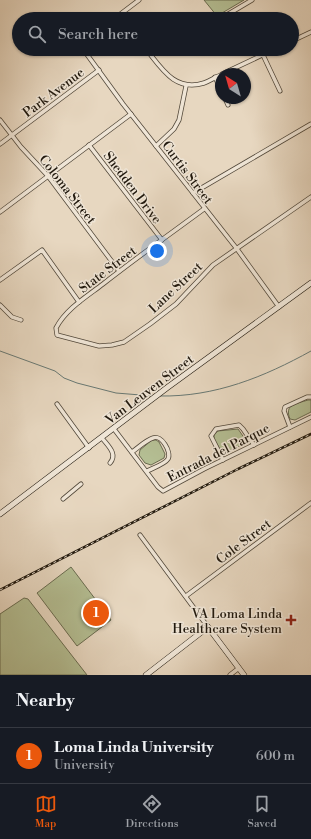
<!DOCTYPE html>
<html lang="en">
<head>
<meta charset="utf-8">
<style>
	:root { --surface:#171b24; --page:#20242c; --text:#f1f3f6; --muted:#9ea1a6; --line:#363941; --accent:#ea580c }
	body { margin:0; font-family:"Libre Bodoni",serif; background:var(--page); color:var(--text) }
	.compass { position:absolute; left:215px; top:68px; width:36px; height:36px; border-radius:50%; background:var(--surface); box-shadow:0 1px 3px #0004; rotate:323deg }
	.you { position:absolute; left:157px; top:251px; width:14px; height:14px; margin:-10px; border:3px solid #fff; border-radius:50%; background:#1a73e8; box-shadow:0 0 0 6px #1a73e833 }
	.badge { display:grid; place-items:center; width:26px; height:26px; border-radius:50%; background:var(--accent); color:#fff; font-size:13px; font-weight:700 }
	.pin { position:absolute; translate:-50% -50%; border:2px solid #fff; box-shadow:0 1px 4px #0006 }
	.list { margin:0; padding:0; list-style:none }
	h2 { display:flex; justify-content:space-between; align-items:center; height:52px; margin:0; padding:0 16px; font-size:17px }
	h2 small { font-size:13px; font-weight:400; color:var(--muted) }
	.list li { display:grid; grid-template-columns:26px 1fr auto; gap:12px; align-items:center; box-sizing:border-box; height:56px; padding:0 16px; border-top:1px solid var(--line) }
	.list b { display:block; font-size:15px; white-space:nowrap }
	.list p { margin:0; font-size:13px; white-space:nowrap; color:var(--muted) }
	.list em { font-size:13px; font-style:normal; color:var(--muted) }
	.icon { flex:none; width:22px; height:22px; fill:none; stroke:currentColor; stroke-width:2; stroke-linecap:round; stroke-linejoin:round }
	.map { position:relative; flex:none; width:311px; height:675px; overflow:hidden }
	.search { position:absolute; background:var(--surface); box-shadow:0 1px 3px #0004; left:12px; right:12px; top:12px; height:44px; display:flex; align-items:center; gap:10px; box-sizing:border-box; padding:0 14px; border-radius:22px; color:var(--muted); font-size:15px }
	.sheet { height:108px; background:var(--surface) }
	nav { display:flex; justify-content:space-around; align-items:center; box-sizing:border-box; height:56px; border-top:1px solid var(--line); background:var(--surface); font-size:11px; color:var(--muted) }
	nav a { display:grid; justify-items:center; gap:2px }
	nav .on { color:var(--accent) }
	.map>svg:first-child { display:block }
	.green { fill:#b4be93; stroke:#6a6c50 }
	.lines { fill:none; stroke-linecap:round; stroke-linejoin:round }
	.stream { stroke:#687873; stroke-width:1 }
	.street-casing { stroke:#52483a; stroke-width:5 }
	.secondary-casing { stroke:#21190e; stroke-width:6 }
	.street { stroke:#efe5d6; stroke-width:3.5 }
	.secondary { stroke:#efe5d6; stroke-width:5 }
	.rail-casing { stroke:#21190e; stroke-width:2.5 }
	.rail { stroke:#efe5d6; stroke-width:1; stroke-dasharray:3; stroke-linecap:butt }
	.poi-dot { fill:#8f2418; stroke:#efe5d6; stroke-width:1.5 }
	.labels { text-anchor:middle; stroke-width:3; stroke-linejoin:round; paint-order:stroke }
	.street-label { font-size:13px; fill:#21190e; stroke:#efe5d6 }
	.poi-label { font-size:13px; fill:#21190e; stroke:#efe5d6; text-anchor:end }
</style>
</head>
<body>
<div class="map">
<svg width="311" height="675" viewBox="0 0 311 675">
	<rect width="100%" height="100%" fill="#e7d7c0"/>
	<filter id="stains"><feTurbulence type="fractalNoise" baseFrequency=".005" numOctaves="4"/><feColorMatrix values="0 0 0 0 .2 0 0 0 0 .09 0 0 0 0 .02 0 0 0 .5 -.17"/></filter>
	<radialGradient id="worn" r=".72"><stop offset=".6" stop-color="#630" stop-opacity="0"/><stop offset="1" stop-color="#630" stop-opacity=".3"/></radialGradient>
	<!-- green -->
	<g class="green">
		<path d="M204 0H244L217 16Z"/>
		<path d="M308 400H311V412L295 420 290 419C284 404 296 404 308 400Z"/>
		<path d="M238 429 245 439 244 444 226 452 221 451 214 439V434L218 431Z"/>
		<path d="M152 440H156L159 442 165 454 164 458 151 465 145 463 139 455 140 450Z"/>
		<path d="M71 567 111 620 77 646 37 593Z"/>
		<path d="M24 598 28 599 87 675H0V614Z"/>
	</g>
	<g class="lines">
		<!-- stream -->
		<g class="stream">
			<path d="M0 351 55 371 64 378 77 383 116 393 153 396"/>
			<path d="M160 396C215 397 264 377 311 351"/>
		</g>
		<!-- street casing -->
		<g class="street-casing">
			<g id="street">
				<path d="M114 19 139 0"/>
				<path d="M220 19 252 0"/>
				<path d="M292 41 311 32"/>
				<path d="M83 49 123 104 237 249 279 307"/>
				<path d="M146 49C162 69 175 92 204 83 210 81 215 77 221 75"/>
				<path d="M150 53 155 49"/>
				<path d="M263 55 280 91"/>
				<path d="M222 74 275 49"/>
				<path d="M215 77 221 90"/>
				<path d="M225 98 228 105"/>
				<path d="M0 120 21 147 48 176 119 271"/>
				<path d="M0 144 99 70"/>
				<path d="M89 145 162 240"/>
				<path d="M156 146 174 129 179 120 186 86"/>
				<path d="M193 193 311 124"/>
				<path d="M204 209C170 234 136 258 103 284 86 297 66 309 56 328L57 335 99 346 112 345 124 342 150 324 176 304 213 265 311 197"/>
				<path d="M0 212 131 114"/>
				<path d="M0 280 42 250 79 302"/>
				<path d="M0 305 12 317 21 320"/>
				<path d="M57 404 89 448"/>
				<path d="M290 427 284 411 285 407 307 397H311"/>
				<path d="M114 429 158 487 163 491 204 469 311 417"/>
				<path d="M102 438C108 446 118 454 110 463"/>
				<path d="M132 452C138 448 146 440 153 438 161 434 172 452 168 459 165 464 153 468 147 471"/>
				<path d="M223 460 211 436 216 429 239 425 243 429 254 445"/>
				<path d="M63 499 81 484"/>
				<path d="M140 535 208 627"/>
				<path d="M186 596 311 503"/>
				<path d="M230 675 239 668"/>
			</g>
		</g>
		<!-- secondary casing -->
		<g class="secondary-casing">
			<g id="secondary">
				<path d="M0 514 168 387 311 283"/>
				<path d="M146 675 208 627 244 675"/>
			</g>
		</g>
		<!-- street -->
		<use href="#street" class="street"/>
		<!-- secondary -->
		<use href="#secondary" class="secondary"/>
		<!-- rail casing -->
		<g class="rail-casing">
			<path id="rail" d="M0 590 238 469 311 434"/>
		</g>
		<!-- rail -->
		<use href="#rail" class="rail"/>
	</g>
	<!-- markers -->
	<path class="poi-dot" d="M289 614h4v4h4v4h-4v4h-4v-4h-4v-4h4z"/>
	<g class="labels">
		<!-- street labels -->
		<g class="street-label">
			<text transform="translate(53 92) rotate(-37)" y="5">Park Avenue</text>
			<text transform="translate(188 172) rotate(53)" y="5">Curtis Street</text>
			<text transform="translate(133 187) rotate(53)" y="5">Shedden Drive</text>
			<text transform="translate(68 189) rotate(52)" y="5">Coloma Street</text>
			<text transform="translate(107 269) rotate(-37)" y="5">State Street</text>
			<text transform="translate(175 287) rotate(-43)" y="5">Lane Street</text>
			<text transform="translate(149 389) rotate(-37)" y="5">Van Leuven Street</text>
			<text transform="translate(218 452) rotate(-27)" y="5">Entrada del Parque</text>
			<text transform="translate(243 541) rotate(-37)" y="5">Cole Street</text>
		</g>
		<!-- poi labels -->
		<g class="poi-label">
			<text x="282" y="618">VA Loma Linda<tspan x="282" dy="15">Healthcare System</tspan></text>
		</g>
	</g>
	<rect width="100%" height="100%" filter="url(#stains)"/>
	<rect width="100%" height="100%" fill="url(#worn)"/>
</svg>
<svg class="compass" viewBox="-18 -18 36 36"><path d="M0-13l5 13h-10z" fill="#e53935"/><path d="M0 13l5-13h-10z" fill="#9ea1a6"/></svg>
<div class="you"></div>
<div class="pin badge" style="left:96px;top:613px">1</div>
<div class="search"><svg class="icon" aria-label="search" viewBox="0 0 24 24"><circle cx="10" cy="10" r="6"/><path d="M15 15l6 6"/></svg>Search here</div>
</div>
<section class="sheet">
<h2>Nearby<small></small></h2>
<ul class="list">
<li><span class="badge">1</span><div><b>Loma Linda University</b><p>University</p></div><em>600 m</em></li>
</ul>
</section>
<nav>
<a class="on"><svg class="icon" aria-label="map" viewBox="0 0 24 24"><path d="M3 6l6-2 6 2 6-2v14l-6 2-6-2-6 2zM9 4v14M15 6v14"/></svg>Map</a>
<a><svg class="icon" aria-label="directions" viewBox="0 0 24 24"><path d="M12 3l9 9-9 9-9-9zM9 14v-3h6M13 9l2 2-2 2"/></svg>Directions</a>
<a><svg class="icon" aria-label="saved" viewBox="0 0 24 24"><path d="M7 4h10v16l-5-4-5 4z"/></svg>Saved</a>
</nav>
</body>
</html>
